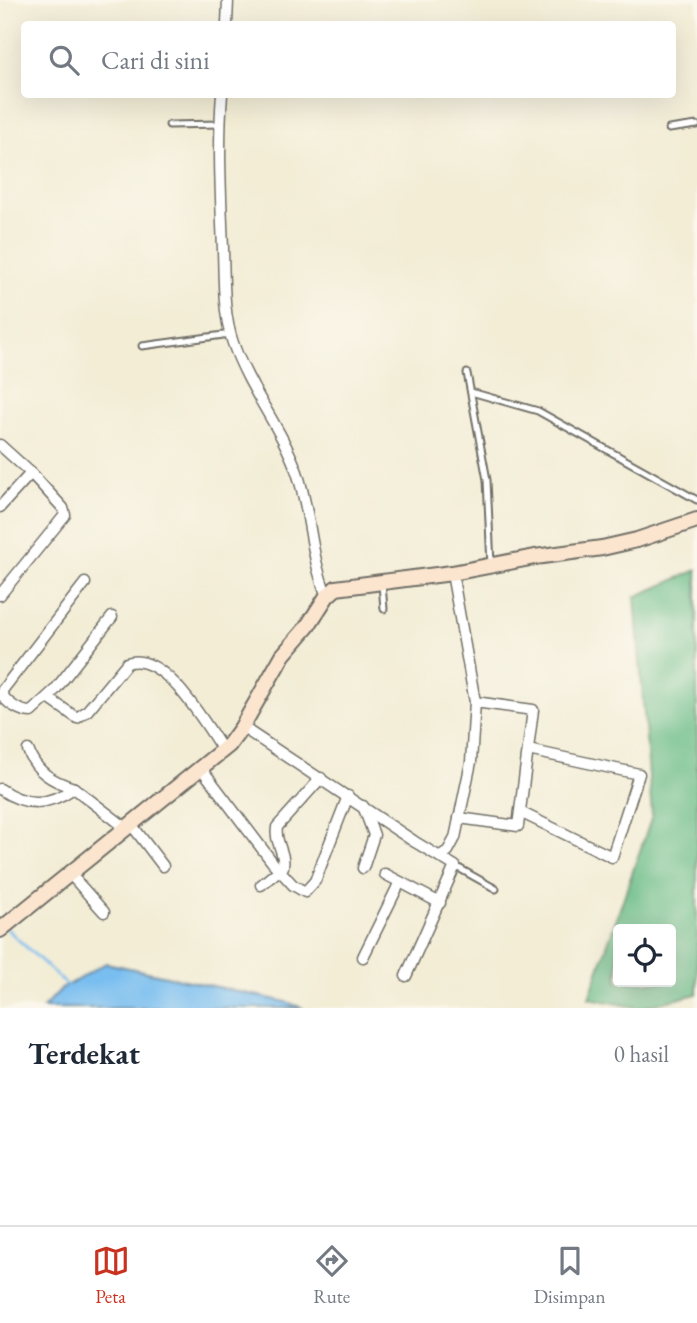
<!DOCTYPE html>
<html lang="id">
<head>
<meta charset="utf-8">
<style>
	:root { --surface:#fff; --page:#f6f6f7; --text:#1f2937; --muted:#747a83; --line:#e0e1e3; --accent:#c8321e }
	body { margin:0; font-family:"EB Garamond",serif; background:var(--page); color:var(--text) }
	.controls { position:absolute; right:21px; bottom:21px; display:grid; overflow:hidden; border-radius:7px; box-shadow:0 7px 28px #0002 }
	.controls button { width:63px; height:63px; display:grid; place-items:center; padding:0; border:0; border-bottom:2px solid var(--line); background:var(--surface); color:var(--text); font:35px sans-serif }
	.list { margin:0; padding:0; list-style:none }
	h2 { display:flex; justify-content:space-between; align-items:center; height:91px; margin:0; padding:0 28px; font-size:30px }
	h2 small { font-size:23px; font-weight:400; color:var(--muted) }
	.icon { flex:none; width:38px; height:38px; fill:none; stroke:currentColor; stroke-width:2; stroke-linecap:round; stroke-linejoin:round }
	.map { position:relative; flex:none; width:697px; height:1008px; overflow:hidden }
	.search { position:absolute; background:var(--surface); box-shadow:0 7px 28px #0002; left:21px; right:21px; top:21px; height:77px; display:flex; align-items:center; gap:18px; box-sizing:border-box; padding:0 24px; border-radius:7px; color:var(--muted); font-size:26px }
	.sheet { height:217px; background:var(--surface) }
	nav { display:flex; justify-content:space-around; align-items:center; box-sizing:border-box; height:98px; border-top:2px solid var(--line); background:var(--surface); font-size:19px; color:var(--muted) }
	nav a { display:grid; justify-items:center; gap:4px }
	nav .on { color:var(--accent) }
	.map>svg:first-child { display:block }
	.forest { fill:#6ebe8a; stroke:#4c745a; stroke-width:2; fill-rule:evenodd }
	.water { fill:#79bef0; stroke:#52748e; stroke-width:2 }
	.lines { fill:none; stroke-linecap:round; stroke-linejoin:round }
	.stream { stroke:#79bef0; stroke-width:2.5 }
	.lane-casing { stroke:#716f67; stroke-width:9 }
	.street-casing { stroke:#716f67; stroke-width:13 }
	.secondary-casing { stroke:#716f67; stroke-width:18 }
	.lane { stroke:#fff; stroke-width:5 }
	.street { stroke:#fff; stroke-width:10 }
	.secondary { stroke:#fbe5cf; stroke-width:14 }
</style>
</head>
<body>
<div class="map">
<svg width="697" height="1008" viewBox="0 0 697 1008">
	<rect width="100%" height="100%" fill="#fbf7ec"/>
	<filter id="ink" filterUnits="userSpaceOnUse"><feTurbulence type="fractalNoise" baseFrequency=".0143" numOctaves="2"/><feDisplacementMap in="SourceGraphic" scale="14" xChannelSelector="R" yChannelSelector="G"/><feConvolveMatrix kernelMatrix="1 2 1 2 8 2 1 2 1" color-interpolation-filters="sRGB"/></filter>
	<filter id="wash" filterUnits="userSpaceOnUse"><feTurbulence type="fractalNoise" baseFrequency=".00686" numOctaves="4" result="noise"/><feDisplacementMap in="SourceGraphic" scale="28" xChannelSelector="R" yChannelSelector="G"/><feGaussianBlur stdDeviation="1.57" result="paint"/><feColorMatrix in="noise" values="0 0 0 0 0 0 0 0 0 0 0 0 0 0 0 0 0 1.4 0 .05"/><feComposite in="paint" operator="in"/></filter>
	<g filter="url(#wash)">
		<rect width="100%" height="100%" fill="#f3edd6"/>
		<!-- forest -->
		<path class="forest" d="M697 570V994L640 1008 589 998 652 816 635 597ZM618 929H671V982H618Z"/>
		<!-- water -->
		<path class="water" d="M106 963 286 1002 303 1008H43L60 990Z"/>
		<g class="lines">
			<!-- stream -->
			<path class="stream" d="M7 929 69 987"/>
		</g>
	</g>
	<g filter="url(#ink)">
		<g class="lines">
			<!-- lane casing -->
			<g class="lane-casing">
				<g id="lane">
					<path d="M169 125 220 124"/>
					<path d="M669 129 697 125"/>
					<path d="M142 346 231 334"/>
					<path d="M467 373 487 480 491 565"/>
					<path d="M471 392 538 411 697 500"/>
					<path d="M382 584 384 609"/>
					<path d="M455 866 496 889"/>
				</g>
			</g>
			<!-- street casing -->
			<g class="street-casing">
				<g id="street">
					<path d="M227 24 228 0"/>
					<path d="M222 94C218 146 221 197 223 249 224 280 223 314 233 343 249 389 281 427 297 472 311 513 310 556 327 596"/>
					<path d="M0 445 31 473 63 508 65 515 0 595"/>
					<path d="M0 507 31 473"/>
					<path d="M85 583 4 688 1 692C5 703 21 712 31 712L55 690 112 617"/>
					<path d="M48 698 77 718 87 711 127 663C164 650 205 724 223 750"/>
					<path d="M242 727 415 842 455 866 406 976"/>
					<path d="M28 750C36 772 52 781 74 788"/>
					<path d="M201 768 273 863 293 885 305 892 315 881 348 796"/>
					<path d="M0 789C27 807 48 806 74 788L126 828"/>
					<path d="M363 806 374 835 363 868"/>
					<path d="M520 812 612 857 639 774 528 750"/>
					<path d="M459 818 518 826 533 710 475 702"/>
					<path d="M131 824 163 866"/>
					<path d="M440 856 448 851 455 838 471 762 475 702 452 573"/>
					<path d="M385 874 440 903"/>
					<path d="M71 875 104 912"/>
					<path d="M261 885 283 867C286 853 274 842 277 827L321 778"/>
					<path d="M363 957 400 882"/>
				</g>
			</g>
			<!-- secondary casing -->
			<g class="secondary-casing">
				<path id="secondary" d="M0 930 229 745 242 727 283 655 307 627 327 596 336 588 452 573 535 557 602 548 637 540 697 520"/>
			</g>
			<!-- lane -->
			<use href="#lane" class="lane"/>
			<!-- street -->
			<use href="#street" class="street"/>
			<!-- secondary -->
			<use href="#secondary" class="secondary"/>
		</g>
	</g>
</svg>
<div class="controls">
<button><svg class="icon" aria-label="locate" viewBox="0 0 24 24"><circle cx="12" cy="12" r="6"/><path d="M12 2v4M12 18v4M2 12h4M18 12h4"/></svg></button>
</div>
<div class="search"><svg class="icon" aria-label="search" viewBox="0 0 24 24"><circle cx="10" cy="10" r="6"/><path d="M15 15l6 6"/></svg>Cari di sini</div>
</div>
<section class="sheet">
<h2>Terdekat<small>0 hasil</small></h2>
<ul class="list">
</ul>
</section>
<nav>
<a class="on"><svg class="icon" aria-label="map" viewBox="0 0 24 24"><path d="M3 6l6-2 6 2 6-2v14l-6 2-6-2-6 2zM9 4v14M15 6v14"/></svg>Peta</a>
<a><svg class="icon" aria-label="directions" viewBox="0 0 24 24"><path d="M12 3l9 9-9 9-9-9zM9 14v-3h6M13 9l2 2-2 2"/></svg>Rute</a>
<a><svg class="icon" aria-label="saved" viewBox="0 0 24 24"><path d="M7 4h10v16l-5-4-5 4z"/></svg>Disimpan</a>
</nav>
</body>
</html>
